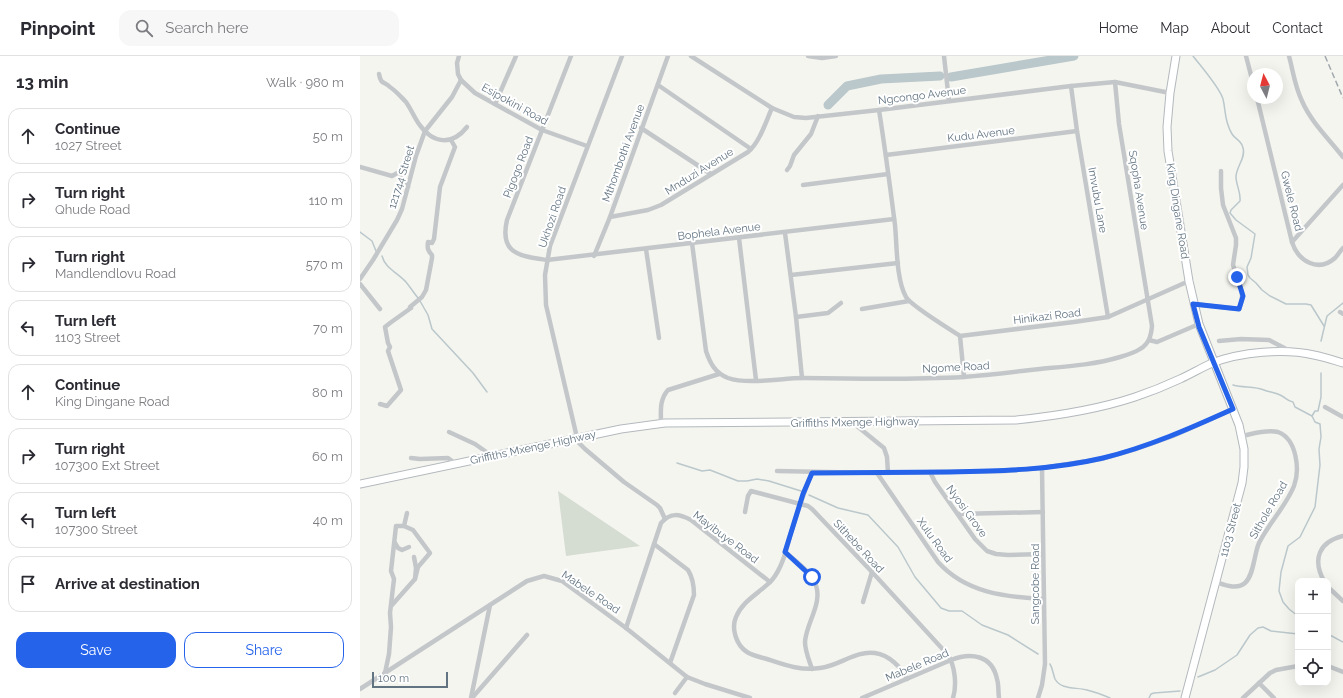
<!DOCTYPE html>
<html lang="en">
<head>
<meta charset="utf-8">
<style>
	:root { --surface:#fff; --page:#f7f7f7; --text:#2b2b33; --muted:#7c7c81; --line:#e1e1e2; --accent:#2563eb }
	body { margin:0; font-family:Raleway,sans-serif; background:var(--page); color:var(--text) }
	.controls { position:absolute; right:12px; bottom:12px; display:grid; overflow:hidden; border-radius:8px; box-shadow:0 4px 16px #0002 }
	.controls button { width:36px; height:36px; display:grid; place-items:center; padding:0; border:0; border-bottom:1px solid var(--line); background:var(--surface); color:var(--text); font:20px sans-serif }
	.compass { position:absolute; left:887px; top:12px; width:36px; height:36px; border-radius:50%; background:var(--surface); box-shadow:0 4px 16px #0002; rotate:353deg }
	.scale { position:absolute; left:12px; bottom:10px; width:76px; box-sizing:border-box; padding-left:4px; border:2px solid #627482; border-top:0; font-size:11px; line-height:14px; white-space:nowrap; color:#627482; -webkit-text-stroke:3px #fff; paint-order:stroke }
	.stop { position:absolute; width:12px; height:12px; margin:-9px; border:3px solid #2563eb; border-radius:50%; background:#fff }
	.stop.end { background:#2563eb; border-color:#fff; box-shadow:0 1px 4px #0008 }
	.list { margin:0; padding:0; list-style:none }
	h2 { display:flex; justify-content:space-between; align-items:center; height:52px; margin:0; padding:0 16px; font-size:17px }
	h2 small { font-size:13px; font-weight:400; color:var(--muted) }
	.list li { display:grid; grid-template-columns:26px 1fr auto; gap:12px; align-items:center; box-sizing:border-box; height:56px; margin:0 8px 8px; padding:0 8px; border:1px solid var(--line); border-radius:12px }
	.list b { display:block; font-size:15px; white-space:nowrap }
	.list p { margin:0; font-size:13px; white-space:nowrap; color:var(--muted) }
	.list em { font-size:13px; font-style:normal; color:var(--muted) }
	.actions { display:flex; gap:8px; padding:12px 16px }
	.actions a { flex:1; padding:9px 0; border:1px solid var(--accent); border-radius:12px; text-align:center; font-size:14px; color:var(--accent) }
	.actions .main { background:var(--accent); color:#fff }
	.icon { flex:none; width:22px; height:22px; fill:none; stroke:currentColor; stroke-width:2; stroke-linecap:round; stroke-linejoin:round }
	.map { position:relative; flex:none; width:983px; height:642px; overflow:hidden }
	header { display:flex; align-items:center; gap:24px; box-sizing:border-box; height:56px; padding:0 20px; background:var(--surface); border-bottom:1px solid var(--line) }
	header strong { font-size:19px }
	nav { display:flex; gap:22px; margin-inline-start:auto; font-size:14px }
	.search { width:280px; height:36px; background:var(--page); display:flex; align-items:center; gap:10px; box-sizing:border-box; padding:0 14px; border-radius:12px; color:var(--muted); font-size:15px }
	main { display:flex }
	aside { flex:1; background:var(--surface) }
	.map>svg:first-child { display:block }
	.green { fill:#d5dcd1 }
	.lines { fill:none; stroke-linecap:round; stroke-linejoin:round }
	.stream { stroke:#bac7cb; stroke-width:1.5 }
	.river { stroke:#bac7cb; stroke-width:9 }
	.secondary-casing { stroke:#b3b9bd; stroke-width:9 }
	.street { stroke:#c4c7ca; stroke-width:4.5 }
	.secondary { stroke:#fff; stroke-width:7 }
	.rail { stroke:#a1a8ad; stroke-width:1.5; stroke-dasharray:6 3; stroke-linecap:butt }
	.route { stroke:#2563eb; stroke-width:5 }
	.labels { text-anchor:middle; stroke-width:4; stroke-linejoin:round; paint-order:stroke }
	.street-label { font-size:11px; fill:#627482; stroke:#fff }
</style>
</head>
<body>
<header>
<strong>Pinpoint</strong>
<div class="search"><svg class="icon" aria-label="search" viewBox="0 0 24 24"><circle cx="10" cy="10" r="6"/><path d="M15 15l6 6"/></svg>Search here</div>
<nav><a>Home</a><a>Map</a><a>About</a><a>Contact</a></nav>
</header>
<main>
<aside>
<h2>13 min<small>Walk · 980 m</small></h2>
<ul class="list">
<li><svg class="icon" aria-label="ahead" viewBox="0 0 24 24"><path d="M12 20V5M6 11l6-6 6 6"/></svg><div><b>Continue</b><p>1027 Street</p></div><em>50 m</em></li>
<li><svg class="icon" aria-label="right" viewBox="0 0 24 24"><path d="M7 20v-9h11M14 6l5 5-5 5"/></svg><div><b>Turn right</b><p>Qhude Road</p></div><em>110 m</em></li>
<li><svg class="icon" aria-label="right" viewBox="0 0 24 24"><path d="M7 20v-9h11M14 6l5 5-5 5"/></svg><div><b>Turn right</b><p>Mandlendlovu Road</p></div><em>570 m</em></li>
<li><svg class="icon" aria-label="left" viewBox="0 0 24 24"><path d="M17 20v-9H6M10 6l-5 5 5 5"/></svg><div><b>Turn left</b><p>1103 Street</p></div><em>70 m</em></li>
<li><svg class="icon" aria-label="ahead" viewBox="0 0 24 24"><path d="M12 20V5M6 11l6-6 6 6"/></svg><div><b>Continue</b><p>King Dingane Road</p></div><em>80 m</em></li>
<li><svg class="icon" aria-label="right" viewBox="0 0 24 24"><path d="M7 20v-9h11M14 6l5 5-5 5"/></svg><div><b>Turn right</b><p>107300 Ext Street</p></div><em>60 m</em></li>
<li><svg class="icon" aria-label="left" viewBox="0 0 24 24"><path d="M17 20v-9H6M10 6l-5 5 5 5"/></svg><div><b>Turn left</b><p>107300 Street</p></div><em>40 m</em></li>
<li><svg class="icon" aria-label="arrive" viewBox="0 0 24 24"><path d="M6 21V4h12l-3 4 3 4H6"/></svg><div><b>Arrive at destination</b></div></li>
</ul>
<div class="actions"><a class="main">Save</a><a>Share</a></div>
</aside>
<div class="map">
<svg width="983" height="642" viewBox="0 0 983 642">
	<rect width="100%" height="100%" fill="#f5f5f0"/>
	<!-- green -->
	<path class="green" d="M198 435 280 490 206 500Z"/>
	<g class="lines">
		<!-- stream -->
		<g class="stream">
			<path d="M833 0C840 9 860 32 863 43 866 55 864 65 872 78 875 83 882 85 883 92 886 102 876 111 876 121 876 129 881 136 880 145L871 154 870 157 876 164 895 178 891 202 887 211 888 219 890 222 896 227 902 234 910 240 926 248H946L951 249 964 270"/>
			<path d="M0 176 12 185 16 195"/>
			<path d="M22 200C25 212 38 217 46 226 50 231 54 237 58 242"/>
			<path d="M60 245 68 259 72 273 113 317 127 336"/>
			<path d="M961 285 967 260 983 247"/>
			<path d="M873 329C884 332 894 330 904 334 909 336 917 337 922 340 926 342 927 345 933 346L935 351 952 360"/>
			<path d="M317 407 342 415 350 414 378 425H387L397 423 409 425 441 435"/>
			<path d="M449 439 478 452 508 459 538 491 555 521 581 552 589 555H602L622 569 648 579 678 598"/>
			<path d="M938 560 929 553 923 546 919 535 921 516 928 490 940 481 955 451 960 409 959 393 961 381 960 368 955 366 952 360 955 355H958L961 341V317"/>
			<path d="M968 578 983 586"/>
			<path d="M690 608C693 613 693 618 695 623 701 634 716 631 727 634 735 636 743 639 750 642"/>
			<path d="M838 621 855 614 877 599 890 579 898 572 903 571 911 575 938 578"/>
			<path d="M789 642 791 638 794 637 820 635"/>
		</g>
		<!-- river -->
		<g class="river">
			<path d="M591 21 714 0"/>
			<path d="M468 49 487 30 521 23 580 20"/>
		</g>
		<!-- secondary casing -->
		<g class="secondary-casing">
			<g id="secondary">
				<path d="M816 0 810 37 807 71 808 95 829 225 839 268 879 369 884 393V411L882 427 825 642"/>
				<path d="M0 428 261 373 305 367 656 364C696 360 736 354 775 341 790 336 805 330 820 323 831 318 841 312 852 307 881 296 924 292 954 299 964 301 973 304 983 307"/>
			</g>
		</g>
		<!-- street -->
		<g class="street">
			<path d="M99 0 97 7 98 18 101 24 115 37 182 74 227 90"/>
			<path d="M211 0 147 164C139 198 160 200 187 204L534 163"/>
			<path d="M262 0 190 190 185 219 186 249 218 386 225 393 264 426 297 449 300 452 305 463"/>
			<path d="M331 0 412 52 434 61 446 62 519 54 711 30 755 26 810 37"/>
			<path d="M448 0 462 2 476 0"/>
			<path d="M584 0 589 45"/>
			<path d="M886 0 893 27"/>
			<path d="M929 0C933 15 935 31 942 45 951 66 969 83 983 101"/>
			<path d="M19 18C21 29 24 25 30 31 36 35 41 41 46 46 51 53 54 61 59 68 73 88 92 90 107 71"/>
			<path d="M298 29 391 93"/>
			<path d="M711 30 717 75 748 261"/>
			<path d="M897 42 932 186C938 205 958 217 975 202 978 199 980 195 983 192"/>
			<path d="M135 48 156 0"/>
			<path d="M519 54C525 92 530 130 535 169 537 189 536 223 546 241 550 249 591 274 600 280L714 266 748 261 829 225"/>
			<path d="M281 72 351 118"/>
			<path d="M526 99 717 75"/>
			<path d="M0 111 32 120 39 116C42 119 43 126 48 131"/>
			<path d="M427 114 430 110 434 99 451 78 458 60"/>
			<path d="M443 129 528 118"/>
			<path d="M250 161 288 154 301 149 388 96C400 86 406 65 412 52"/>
			<path d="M425 177 436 261 442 322"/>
			<path d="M379 182 396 324"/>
			<path d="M932 186 983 129"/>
			<path d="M332 187 346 295C350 307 355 317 368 322 388 329 422 322 443 322 497 323 551 324 604 321 632 319 661 315 689 312 713 310 737 308 760 301 767 299 774 297 780 293 789 288 791 280 792 270L759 68 755 26"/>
			<path d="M286 193 299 282"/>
			<path d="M234 200 250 161 308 0"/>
			<path d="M431 219 538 207"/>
			<path d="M0 223 13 204 37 164 42 153 56 100 65 75 92 41 101 24"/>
			<path d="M0 228 20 253"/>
			<path d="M833 248 879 253 882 244V236L873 209 876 189V182L863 149 861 132V115"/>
			<path d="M502 253 549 245"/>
			<path d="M980 256 983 258"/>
			<path d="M436 261 468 257 481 247"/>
			<path d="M600 280 604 321"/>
			<path d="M789 284 797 286 839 268"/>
			<path d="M859 285 881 283 909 284 930 295"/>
			<path d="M20 348 27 350 41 334 28 295 30 291 28 287 25 271 30 267 51 252 50 251 62 241 66 234 72 202V199C68 195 67 192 68 186L72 187 74 183 80 131 95 91 91 84"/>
			<path d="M965 351 983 361"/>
			<path d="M492 366 524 392 527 401 528 417"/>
			<path d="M301 368C301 356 299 344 308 334L359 318"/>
			<path d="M89 376 115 388 132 400"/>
			<path d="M51 402 60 403 88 402 96 408"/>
			<path d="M417 415 517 417 645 415 682 412 741 403 776 393 813 380 873 353"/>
			<path d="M570 416 575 426 615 483 627 495 636 498 648 499 683 498"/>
			<path d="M452 417C443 437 437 459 430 480 426 495 422 512 412 524 400 537 383 544 376 561 371 572 376 589 387 596 393 600 400 601 407 603 425 609 441 615 460 612 479 610 496 594 515 597 529 599 541 611 547 623"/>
			<path d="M517 417 578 506C606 537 645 541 684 543"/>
			<path d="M385 456 388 440 391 435 448 450 452 453 512 516 588 599C595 610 597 629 593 642"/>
			<path d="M598 458 683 456"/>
			<path d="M44 470 53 474 70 497 58 511 55 523 56 512 54 501"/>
			<path d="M35 487 38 492 42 494 49 491"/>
			<path d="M294 488 328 514C333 522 334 529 334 539L310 607"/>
			<path d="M425 496C434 504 451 516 455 527 464 546 446 567 445 586 445 595 449 604 452 613"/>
			<path d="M964 525C952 503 959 486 983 480"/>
			<path d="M856 526C865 529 877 534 885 527 894 519 894 498 899 487 909 467 926 450 934 430 940 414 937 383 918 376 907 373 892 378 882 380"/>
			<path d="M968 531 983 545"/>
			<path d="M503 546 512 516"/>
			<path d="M32 549 55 523"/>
			<path d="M266 572 301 467C311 456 319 458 331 464L410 526"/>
			<path d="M968 610 983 616"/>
			<path d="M25 617 29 598 31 571 30 557 34 523 31 515 36 470H44L47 457"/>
			<path d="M899 627 914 642"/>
			<path d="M0 633 167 525 184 520 202 525 266 572 327 621 345 628 390 642"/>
			<path d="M315 637 327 621"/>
			<path d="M111 642 130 549"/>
			<path d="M112 642 167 579"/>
			<path d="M502 642 591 604C611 596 632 599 637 623 639 629 638 636 639 642"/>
			<path d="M678 642 682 629 685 608 682 412"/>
			<path d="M883 642 910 617 916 614 938 610"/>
		</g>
		<!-- secondary -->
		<use href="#secondary" class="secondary"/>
		<!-- rail -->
		<path class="rail" d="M965 0 983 42"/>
	</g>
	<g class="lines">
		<!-- route -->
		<path class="route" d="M452 521 425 496 443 438 452 417C498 417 543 416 589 416 641 415 692 414 743 402 788 391 831 372 873 353L839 271 833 248 879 253 883 240 877 221"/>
	</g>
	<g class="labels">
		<!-- street labels -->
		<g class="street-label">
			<text transform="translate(562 39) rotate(-7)" y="4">Ngcongo Avenue</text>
			<text transform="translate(155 48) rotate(29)" y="4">Esipokini Road</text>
			<text transform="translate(621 78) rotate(-7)" y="4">Kudu Avenue</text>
			<text transform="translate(263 97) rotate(-70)" y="4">Mthombothi Avenue</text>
			<text transform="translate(158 111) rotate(-69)" y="4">Pigogo Road</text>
			<text transform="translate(339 115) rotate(-32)" y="4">Mnduzi Avenue</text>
			<text transform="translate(41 121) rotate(-73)" y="4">121744 Street</text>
			<text transform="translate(779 134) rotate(81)" y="4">Sqopha Avenue</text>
			<text transform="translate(738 144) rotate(80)" y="4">Imvubu Lane</text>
			<text transform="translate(932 145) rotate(76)" y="4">Gwele Road</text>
			<text transform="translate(818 155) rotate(81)" y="4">King Dingane Road</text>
			<text transform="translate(192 161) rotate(-71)" y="4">Ukhozi Road</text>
			<text transform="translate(359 175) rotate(-7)" y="4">Bophela Avenue</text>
			<text transform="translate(687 260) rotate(-7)" y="4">Hinikazi Road</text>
			<text transform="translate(596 311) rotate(-3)" y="4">Ngome Road</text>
			<text transform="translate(495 366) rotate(-1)" y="4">Griffiths Mxenge Highway</text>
			<text transform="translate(173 391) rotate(-12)" y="4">Griffiths Mxenge Highway</text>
			<text transform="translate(908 454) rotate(-60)" y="4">Sithole Road</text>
			<text transform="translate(607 455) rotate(54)" y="4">Nyosi Grove</text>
			<text transform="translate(870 474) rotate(-75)" y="4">1103 Street</text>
			<text transform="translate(366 481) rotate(37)" y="4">Mayibuye Road</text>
			<text transform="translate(575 484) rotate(54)" y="4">Xulu Road</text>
			<text transform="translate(499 490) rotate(47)" y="4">Sithebe Road</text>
			<text transform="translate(675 528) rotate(-90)" y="4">Sangcobe Road</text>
			<text transform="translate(231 536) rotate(34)" y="4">Mabele Road</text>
			<text transform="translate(557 609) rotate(-23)" y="4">Mabele Road</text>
		</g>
	</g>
</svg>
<div class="controls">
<button>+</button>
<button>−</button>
<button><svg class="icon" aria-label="locate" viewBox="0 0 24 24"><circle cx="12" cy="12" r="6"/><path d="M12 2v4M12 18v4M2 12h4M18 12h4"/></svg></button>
</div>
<svg class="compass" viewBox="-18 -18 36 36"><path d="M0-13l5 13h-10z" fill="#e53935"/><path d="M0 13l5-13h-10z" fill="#7c7c81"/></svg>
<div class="scale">100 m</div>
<div class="stop" style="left:452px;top:521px"></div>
<div class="stop end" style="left:877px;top:221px"></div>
</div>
</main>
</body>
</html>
